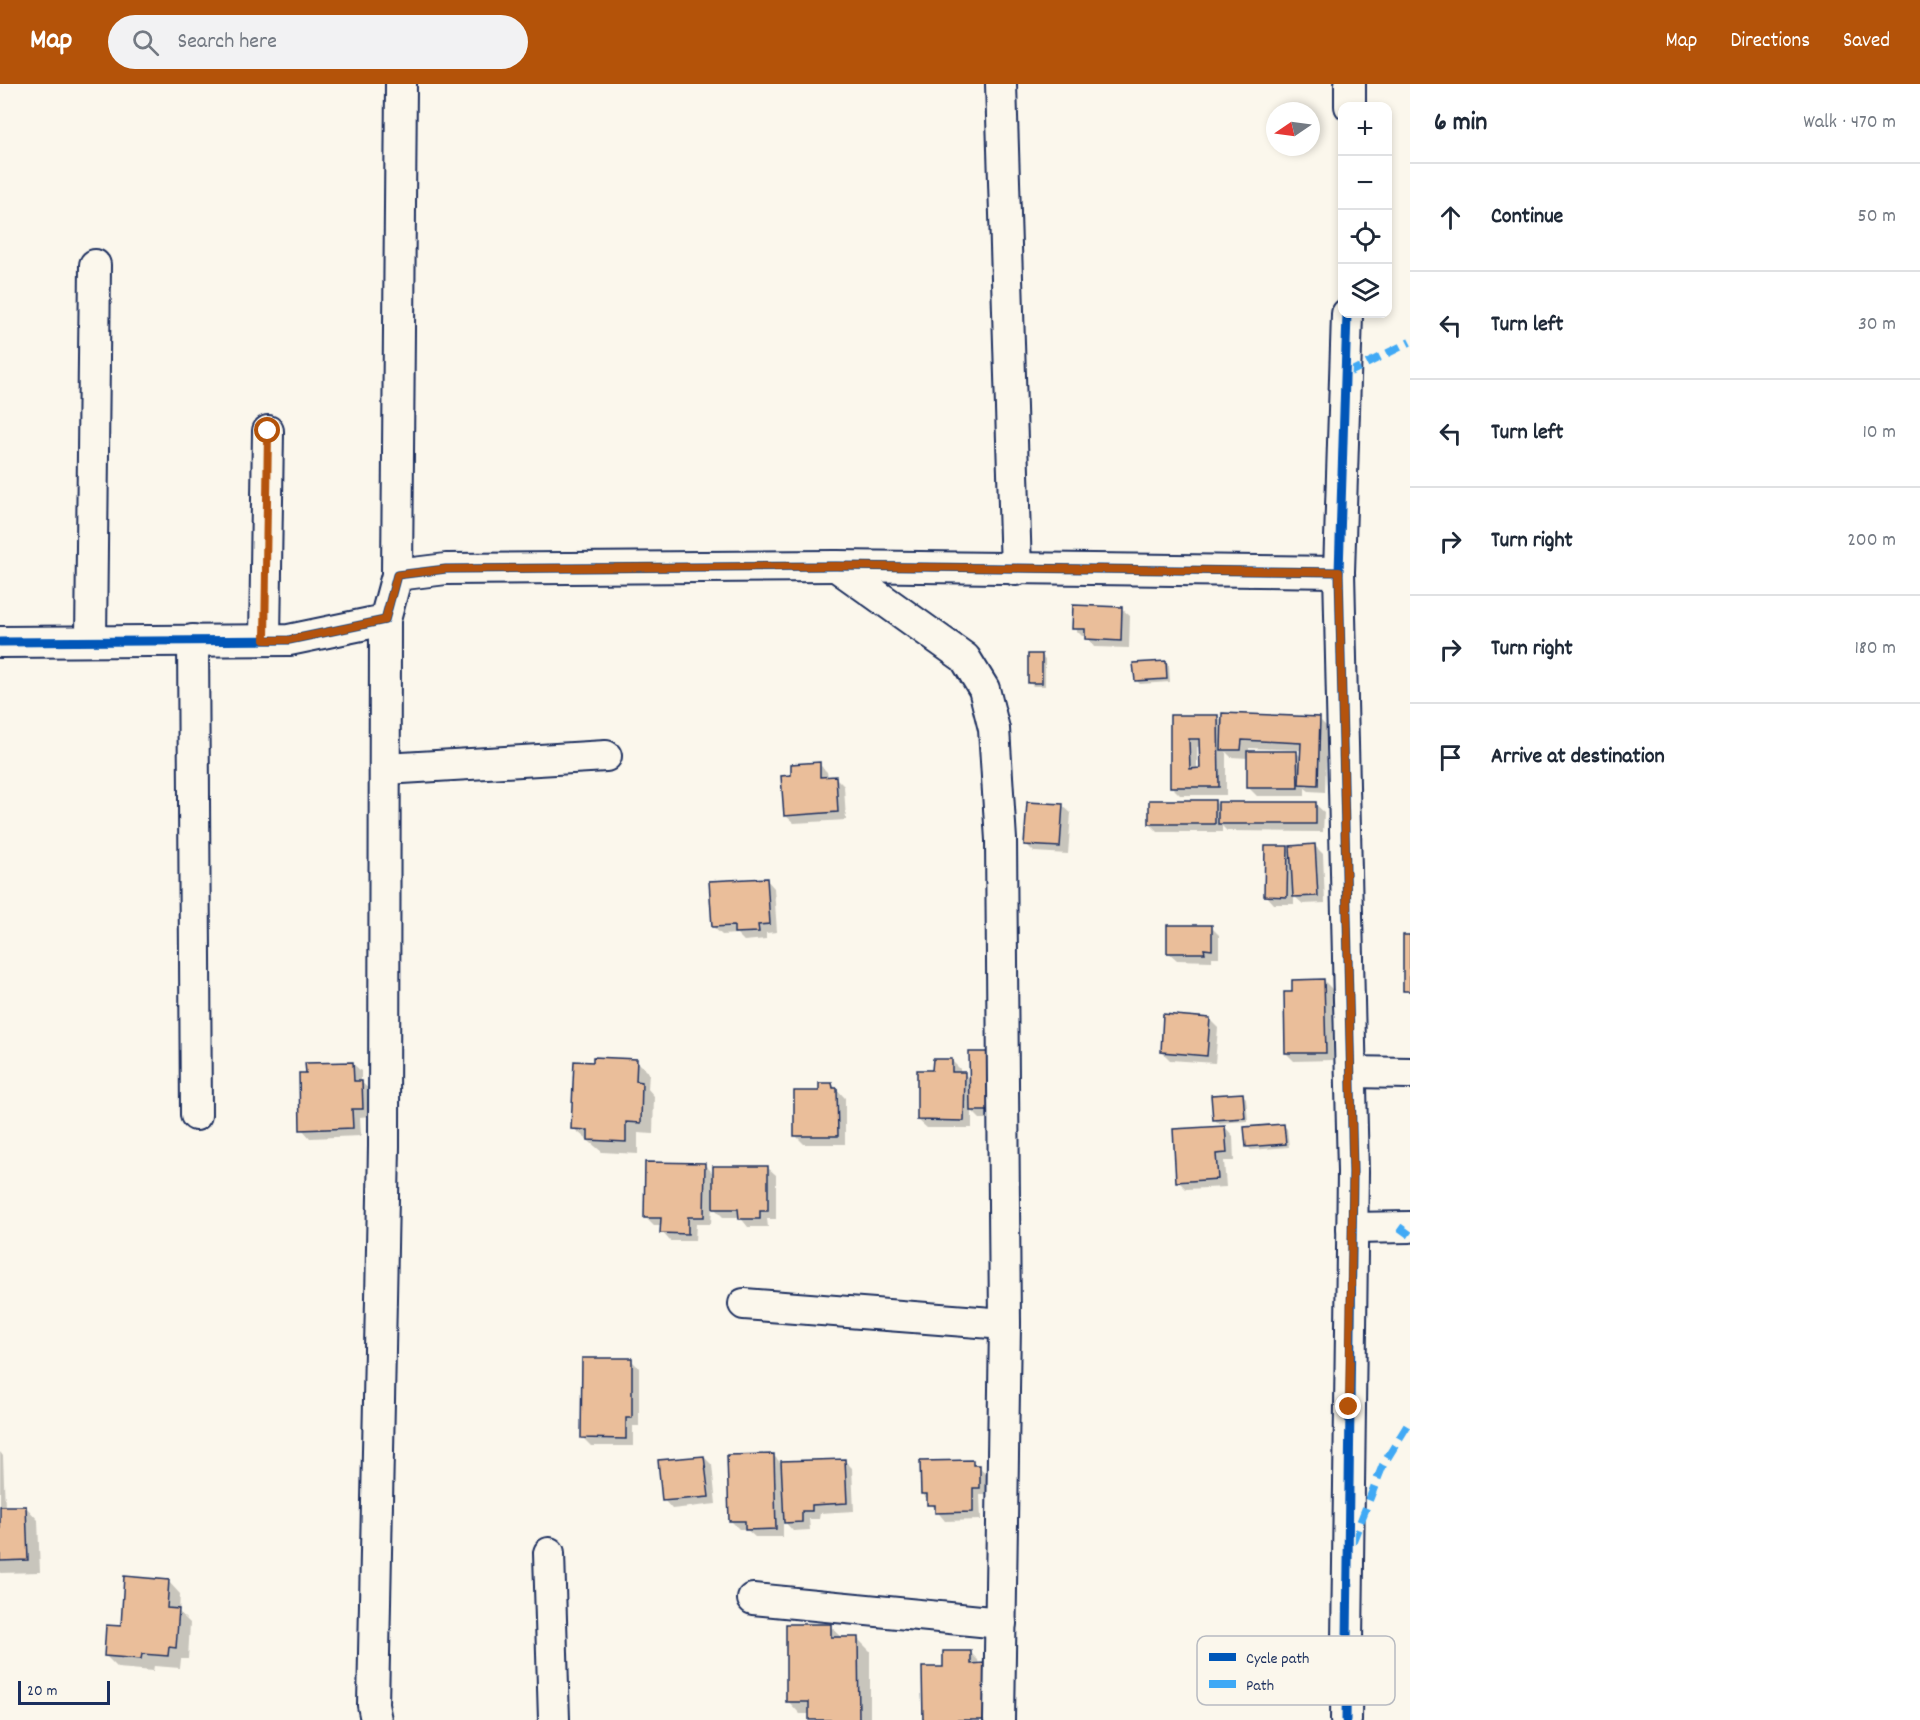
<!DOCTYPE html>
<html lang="en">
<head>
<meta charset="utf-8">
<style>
	:root { --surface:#fff; --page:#f2f2f3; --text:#1f2937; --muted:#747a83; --line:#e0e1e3; --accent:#b45309 }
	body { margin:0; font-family:Dekko,sans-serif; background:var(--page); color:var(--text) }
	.controls { position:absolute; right:18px; top:18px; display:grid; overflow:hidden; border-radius:12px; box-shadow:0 3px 9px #0003 }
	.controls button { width:54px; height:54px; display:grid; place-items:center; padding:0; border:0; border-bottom:2px solid var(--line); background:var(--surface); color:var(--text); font:30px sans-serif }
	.compass { position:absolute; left:1266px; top:18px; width:54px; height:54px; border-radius:50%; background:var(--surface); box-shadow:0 3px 9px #0003; rotate:257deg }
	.scale { position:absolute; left:18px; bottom:15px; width:92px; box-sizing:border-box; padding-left:6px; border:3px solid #1b2f5e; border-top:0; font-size:16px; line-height:21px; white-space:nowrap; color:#1b2f5e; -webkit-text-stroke:4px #fbf7ec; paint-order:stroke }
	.stop { position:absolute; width:18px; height:18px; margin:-14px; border:4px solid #b45309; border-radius:50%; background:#fff }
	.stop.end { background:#b45309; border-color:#fff; box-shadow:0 2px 6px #0008 }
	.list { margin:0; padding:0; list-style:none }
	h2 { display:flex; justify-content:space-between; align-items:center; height:78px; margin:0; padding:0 24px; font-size:26px }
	h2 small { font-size:20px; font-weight:400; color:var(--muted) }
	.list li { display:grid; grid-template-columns:39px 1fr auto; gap:18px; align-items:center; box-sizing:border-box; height:108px; padding:0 24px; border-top:2px solid var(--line) }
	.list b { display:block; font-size:22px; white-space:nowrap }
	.list em { font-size:20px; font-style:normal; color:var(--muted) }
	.icon { flex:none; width:33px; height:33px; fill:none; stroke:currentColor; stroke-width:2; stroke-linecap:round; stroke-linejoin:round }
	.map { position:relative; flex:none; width:1410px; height:1636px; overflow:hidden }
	header { display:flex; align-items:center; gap:36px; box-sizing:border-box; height:84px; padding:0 30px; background:var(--accent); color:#fff }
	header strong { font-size:28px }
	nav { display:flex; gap:33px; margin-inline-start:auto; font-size:21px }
	.search { width:420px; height:54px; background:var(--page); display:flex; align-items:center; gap:15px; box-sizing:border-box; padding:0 21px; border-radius:33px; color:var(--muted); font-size:22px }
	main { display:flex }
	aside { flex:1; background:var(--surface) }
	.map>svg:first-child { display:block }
	.shadow { fill:#0003; fill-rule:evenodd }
	.building { fill:#eabe9a; stroke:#1b2f5e; stroke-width:1.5; fill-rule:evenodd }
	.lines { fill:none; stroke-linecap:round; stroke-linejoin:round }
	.minor-casing { stroke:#1b2f5e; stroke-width:34 }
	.minor { stroke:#fbf7ec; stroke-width:30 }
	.quiet { stroke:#3fa9f5; stroke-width:8; stroke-dasharray:15 8; stroke-linecap:butt }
	.cycleway-casing { stroke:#fbf7ec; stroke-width:13 }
	.cycleway { stroke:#0057b8; stroke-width:9 }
	.route { stroke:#b45309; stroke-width:8 }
	.key { fill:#fbf7ec; stroke:#b8bbc1; stroke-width:1.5 }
	.key-label { font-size:16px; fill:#1b2f5e }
</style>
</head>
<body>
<header>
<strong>Map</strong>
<div class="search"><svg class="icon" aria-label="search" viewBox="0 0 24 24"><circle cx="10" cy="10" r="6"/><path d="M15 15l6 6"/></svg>Search here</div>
<nav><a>Map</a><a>Directions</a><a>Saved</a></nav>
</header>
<main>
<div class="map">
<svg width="1410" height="1636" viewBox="0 0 1410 1636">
	<rect width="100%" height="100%" fill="#fbf7ec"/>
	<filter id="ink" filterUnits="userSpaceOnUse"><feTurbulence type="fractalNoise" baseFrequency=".0167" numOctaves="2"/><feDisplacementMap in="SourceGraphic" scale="12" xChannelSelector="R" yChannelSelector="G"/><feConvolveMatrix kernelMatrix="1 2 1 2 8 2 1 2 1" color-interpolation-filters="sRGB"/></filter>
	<g filter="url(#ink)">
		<!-- shadow -->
		<g class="shadow">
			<path d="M1121 524 1130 532 1129 564 1094 563 1086 552H1082L1074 544Z"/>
			<path d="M1041 571 1045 575V602H1033L1029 598Z"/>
			<path d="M1166 578 1169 582 1170 598 1140 600 1136 596Z"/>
			<path d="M1171 632H1217L1224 639 1319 635 1327 643 1325 708 1309 707 1305 704V712H1257L1248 703V674L1231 673 1226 668V711H1180L1172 703ZM1201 662 1202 685 1197 686V663ZM1249 664 1302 666V674L1294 666V669L1249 668Z"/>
			<path d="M819 680 827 688 828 694H836L844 702 846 736 794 739 785 731 793 692Z"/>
			<path d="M1214 717 1219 722 1315 720 1324 728 1323 748 1227 747 1222 742V748H1158L1150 740Z"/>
			<path d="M1062 721 1071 729 1068 770 1034 768 1026 760Z"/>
			<path d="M1315 762 1323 770 1325 819 1303 820 1294 812V820H1274L1266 811 1287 764 1292 769Z"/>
			<path d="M766 795 774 804 777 848 766 849V855L744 857 737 850 722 851 713 843Z"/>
			<path d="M1211 843 1219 851V873H1212V877L1177 876 1168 868Z"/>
			<path d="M1324 897 1332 905 1333 976 1294 977 1286 969 1293 909Z"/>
			<path d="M1210 936 1218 944 1215 979 1170 976 1162 968Z"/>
			<path d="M636 976 649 989 648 1005 654 1012 653 1050 638 1049V1070L602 1068 573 1044Z"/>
			<path d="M952 977 960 985V989H964L971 997 1003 1035H980L972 1027V1044H927L918 1036 934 988Z"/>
			<path d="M352 979 361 987V998L370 1006V1032L360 1033 361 1052 310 1054 302 1045Z"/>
			<path d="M832 1000 845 1014V1060H804L796 1052 820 1008Z"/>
			<path d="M1243 1011 1246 1014 1248 1037 1218 1039 1214 1035Z"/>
			<path d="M1284 1042 1287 1045 1289 1063 1251 1066 1247 1062Z"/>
			<path d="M1225 1043 1233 1052 1234 1077H1224L1226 1103 1186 1105 1178 1097Z"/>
			<path d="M704 1080 714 1090 767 1083 776 1091V1135H767L768 1143H748L740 1133H723L712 1122 711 1140H696L695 1157H670L662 1148V1142H654L645 1133Z"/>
			<path d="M631 1276 639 1284V1342H633V1362H591L583 1354Z"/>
			<path d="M0 1368 3 1372 5 1424 26 1423 38 1436 40 1488 0 1489Z"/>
			<path d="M773 1371 781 1379 844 1376 852 1384 854 1427 820 1429 819 1435H809L810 1446 793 1447 783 1436V1453H755L746 1445H739L731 1437Z"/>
			<path d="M704 1373 712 1381 716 1420 672 1425 664 1416Z"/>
			<path d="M972 1378 987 1391 988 1411H980L981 1436 945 1437 922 1409Z"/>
			<path d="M168 1497 180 1510 179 1528 190 1539 188 1575H181L180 1584 154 1582 153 1587 118 1584 106 1572Z"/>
			<path d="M830 1542 843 1554H857L870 1567V1636H811V1630H800L788 1617Z"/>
			<path d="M970 1568 978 1576 979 1581H984L992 1589 993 1636H924L945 1584Z"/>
		</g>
		<!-- building -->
		<g class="building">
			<path d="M1073 521 1122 523 1121 557 1085 555V545H1072Z"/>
			<rect x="1028" y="570" width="14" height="29"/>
			<path d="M1166 577 1167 595 1135 597 1133 579Z"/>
			<path d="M1222 629 1320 633 1318 701 1299 700 1301 659 1242 656 1241 666H1221Z"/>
			<path d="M1170 631H1218L1219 703H1170ZM1189 655H1199L1200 684 1190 685Z"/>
			<path d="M1247 667H1297L1298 704H1247Z"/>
			<path d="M820 678V693L836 692 838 728 784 732 781 692 791 691V680Z"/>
			<rect x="1149" y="716" width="66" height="24"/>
			<path d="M1027 718 1063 720 1060 763 1024 761Z"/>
			<rect x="1218" y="718" width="98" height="22"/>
			<path d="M1315 760 1318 812 1293 813 1290 762Z"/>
			<path d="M1265 762H1288L1287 813 1264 812Z"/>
			<path d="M767 794 770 840 758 841 759 848 734 849V842L712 843 709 797Z"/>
			<path d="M1167 841H1212V866L1204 865 1205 869H1167Z"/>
			<rect x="1403" y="851" width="7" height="56"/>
			<path d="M1324 895 1326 969H1285L1284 908H1292V896Z"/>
			<path d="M1163 930 1210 934 1207 972 1161 968Z"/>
			<path d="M969 968H995L996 1027H970Z"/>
			<path d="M593 973 637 975 636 997 642 998 641 1039 626 1038V1058L588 1056V1046L571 1045 574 977 593 978Z"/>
			<path d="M933 975H952V988H965L964 1037 917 1036V986H932Z"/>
			<path d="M353 978 354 997H362L363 1025H352L353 1044 300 1046 299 989H306L305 979Z"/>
			<path d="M819 999H832L833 1004H837L838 1052H794V1007H819Z"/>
			<path d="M1243 1009 1245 1034 1213 1036 1211 1011Z"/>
			<path d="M1284 1040 1286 1060 1246 1063 1244 1043Z"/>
			<path d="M1225 1042 1227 1069 1216 1070 1218 1095 1176 1098 1173 1045Z"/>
			<path d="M645 1078 705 1079 704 1133H688V1150L660 1149 661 1134H644Z"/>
			<path d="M713 1082H768V1127H760V1135H739L738 1125H713Z"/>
			<path d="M582 1274H632V1334H626V1355L581 1354Z"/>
			<path d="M774 1370 776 1445 745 1446V1437H729L727 1371Z"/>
			<path d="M704 1372 709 1413 662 1417 658 1376Z"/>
			<path d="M845 1375 847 1419 812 1421V1427H802V1438L784 1439 781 1377Z"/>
			<path d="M973 1376V1381H980V1404H973V1428L935 1429V1421H927V1410H921L920 1377Z"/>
			<path d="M0 1422H26L28 1476 0 1477Z"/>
			<path d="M124 1492 169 1496 167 1524 179 1525 176 1564 169 1563 168 1572 142 1570 141 1575 104 1572 106 1541 121 1542Z"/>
			<path d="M786 1540H831V1553H858L859 1636H809V1618H786Z"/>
			<path d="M943 1567H971V1580L984 1579 985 1636H923L922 1583H943Z"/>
		</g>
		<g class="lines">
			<!-- minor casing -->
			<g class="minor-casing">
				<g id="minor">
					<path d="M1001 0 1016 486"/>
					<path d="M1350 22V0"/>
					<path d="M836 482 965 574 984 605 994 645 1001 756 1005 1240 999 1636"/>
					<path d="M397 491 401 0"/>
					<path d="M193 556 196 1031"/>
					<path d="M265 556 268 347"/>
					<path d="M91 557 95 181"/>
					<path d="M0 558 289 556 385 536 397 491 446 485 836 482 1339 488"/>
					<path d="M385 685 606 672"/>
					<path d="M1351 988 1410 989"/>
					<path d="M1352 1144 1410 1143"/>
					<path d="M744 1220 1005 1240"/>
					<path d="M549 1469 554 1636"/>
					<path d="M753 1515 1001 1539"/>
					<path d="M376 1636 373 1621 384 1062 385 536"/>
					<path d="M1346 1636 1353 1088 1339 488 1347 230"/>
				</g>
			</g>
			<!-- minor -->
			<use href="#minor" class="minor"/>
			<!-- quiet -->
			<g class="quiet">
				<path d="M1346 290 1410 258"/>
				<path d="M1399 1143 1410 1151"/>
				<path d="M1352 1459 1383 1381 1410 1337"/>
			</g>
			<!-- cycleway casing -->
			<g class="cycleway-casing">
				<g id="cycleway">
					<path d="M0 558 289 556 385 536 397 491 446 485 836 482 1339 488"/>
					<path d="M1346 1636 1353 1088 1339 488 1347 230"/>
				</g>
			</g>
			<!-- cycleway -->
			<use href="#cycleway" class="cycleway"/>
		</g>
	</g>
	<g class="lines" filter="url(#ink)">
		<!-- route -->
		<path class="route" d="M268 347 265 556H289L385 536 397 491 446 485 836 482 1339 488 1353 1088 1349 1323"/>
	</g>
	<!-- legend -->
	<rect x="1197" y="1552" width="198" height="69" rx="9" class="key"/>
	<rect x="1209" y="1569" width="27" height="8" fill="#0057b8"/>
	<rect x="1209" y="1596" width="27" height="8" fill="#3fa9f5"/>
	<g class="key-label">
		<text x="1246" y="1579">Cycle path</text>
		<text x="1246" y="1606">Path</text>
	</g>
</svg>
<div class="controls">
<button>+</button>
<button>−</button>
<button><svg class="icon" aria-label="locate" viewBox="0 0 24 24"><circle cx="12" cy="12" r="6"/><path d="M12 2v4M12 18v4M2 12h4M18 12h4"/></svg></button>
<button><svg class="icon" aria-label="layers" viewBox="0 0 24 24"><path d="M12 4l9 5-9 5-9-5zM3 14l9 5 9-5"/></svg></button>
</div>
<svg class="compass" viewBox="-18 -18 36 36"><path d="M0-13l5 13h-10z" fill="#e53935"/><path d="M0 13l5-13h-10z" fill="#747a83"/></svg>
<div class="scale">20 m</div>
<div class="stop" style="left:268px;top:347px"></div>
<div class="stop end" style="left:1349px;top:1323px"></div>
</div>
<aside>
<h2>6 min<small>Walk · 470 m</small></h2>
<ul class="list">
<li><svg class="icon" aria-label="ahead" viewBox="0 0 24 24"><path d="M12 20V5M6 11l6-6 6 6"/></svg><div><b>Continue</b></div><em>50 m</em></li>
<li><svg class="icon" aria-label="left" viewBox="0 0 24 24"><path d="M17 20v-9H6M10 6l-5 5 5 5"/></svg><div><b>Turn left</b></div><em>30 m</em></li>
<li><svg class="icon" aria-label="left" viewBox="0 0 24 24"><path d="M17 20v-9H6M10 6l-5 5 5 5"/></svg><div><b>Turn left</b></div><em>10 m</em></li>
<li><svg class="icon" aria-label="right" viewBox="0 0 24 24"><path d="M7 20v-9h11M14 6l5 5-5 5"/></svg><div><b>Turn right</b></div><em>200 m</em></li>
<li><svg class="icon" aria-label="right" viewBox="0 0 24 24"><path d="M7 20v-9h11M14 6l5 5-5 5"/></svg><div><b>Turn right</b></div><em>180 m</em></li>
<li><svg class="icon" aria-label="arrive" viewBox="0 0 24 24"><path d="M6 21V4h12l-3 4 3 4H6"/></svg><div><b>Arrive at destination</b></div></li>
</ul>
</aside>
</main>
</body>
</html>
